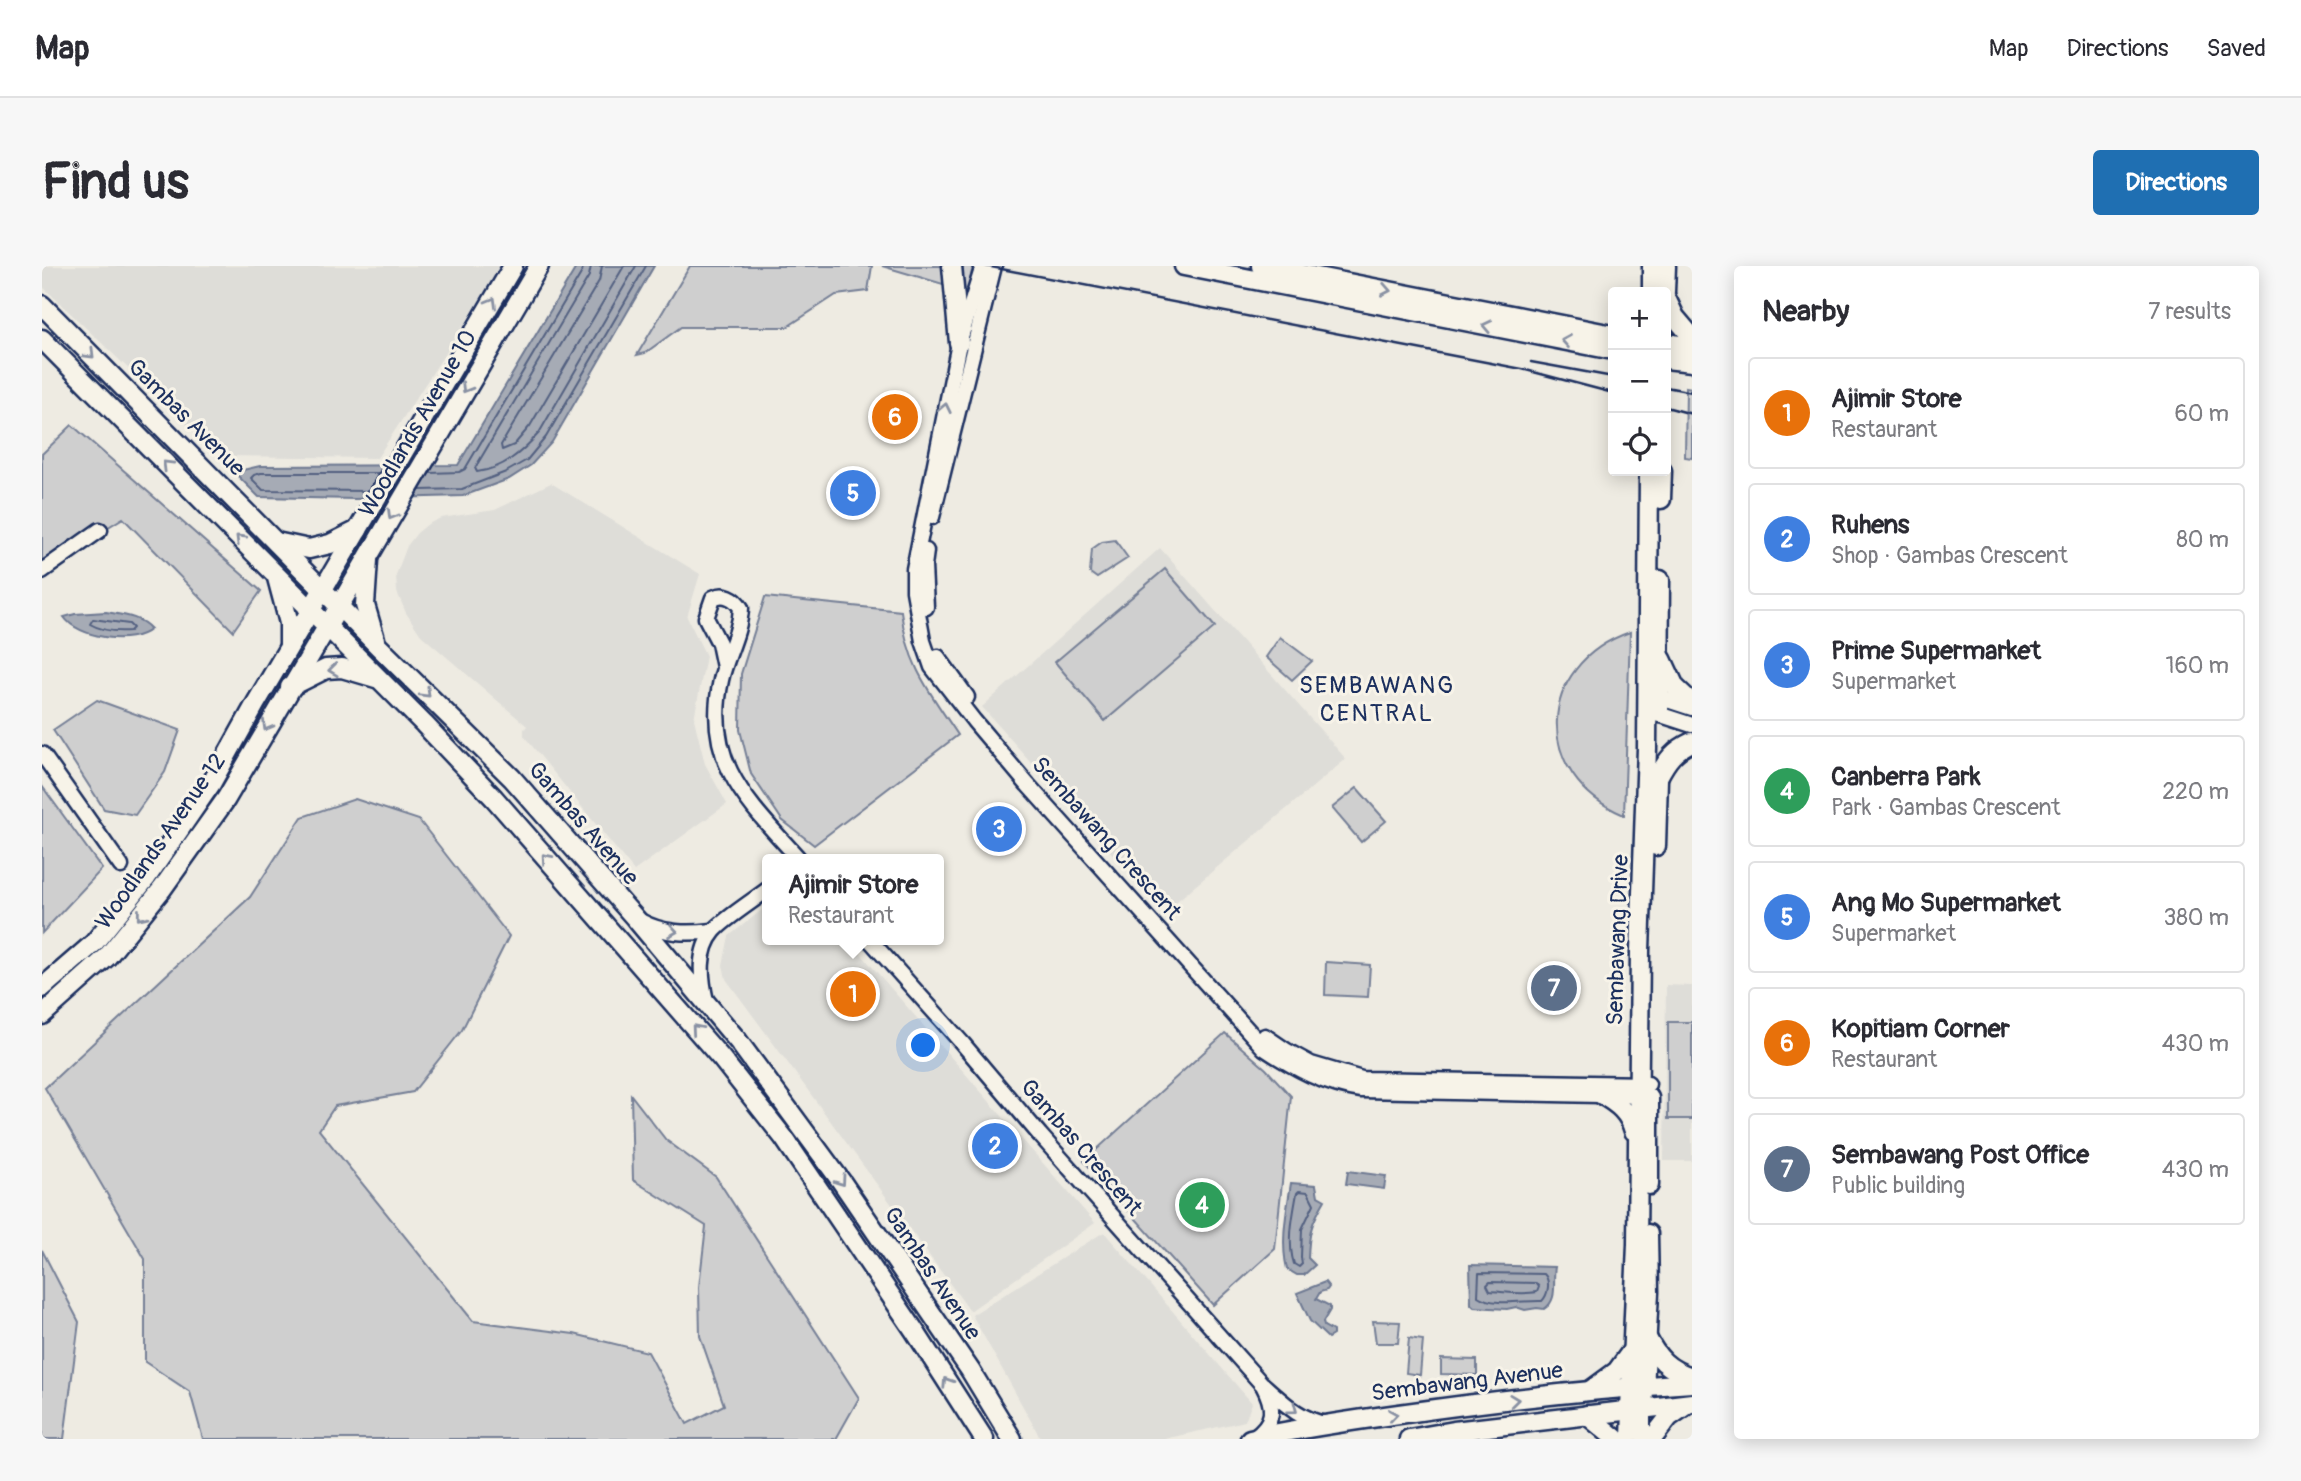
<!DOCTYPE html>
<html lang="en">
<head>
<meta charset="utf-8">
<style>
	:root { --surface:#fff; --page:#f7f7f7; --text:#2b2b33; --muted:#7c7c81; --line:#e1e1e2; --accent:#1f6fb2 }
	body { margin:0; font-family:Pangolin,sans-serif; background:var(--page); color:var(--text) }
	.controls { position:absolute; right:21px; top:21px; display:grid; overflow:hidden; border-radius:7px; box-shadow:0 4px 18px #0003 }
	.controls button { width:63px; height:63px; display:grid; place-items:center; padding:0; border:0; border-bottom:2px solid var(--line); background:var(--surface); color:var(--text); font:35px sans-serif }
	.you { position:absolute; left:882px; top:780px; width:24px; height:24px; margin:-18px; border:5px solid #fff; border-radius:50%; background:#1a73e8; box-shadow:0 0 0 10px #1a73e833 }
	.badge { display:grid; place-items:center; width:46px; height:46px; border-radius:50%; background:var(--accent); color:#fff; font-size:23px; font-weight:700 }
	.pin { position:absolute; translate:-50% -50%; border:4px solid #fff; box-shadow:0 2px 7px #0006 }
	.popup { position:absolute; left:720px; top:588px; width:182px; height:91px; box-sizing:border-box; display:grid; place-content:center; border-radius:7px; background:var(--surface); filter:drop-shadow(0 2px 5px #0005); font-size:23px; white-space:nowrap; color:var(--muted) }
	.popup b { font-size:26px; color:var(--text) }
	.popup::after { content:''; position:absolute; left:50%; top:100%; margin-left:-14px; border:14px solid transparent; border-top-color:var(--surface) }
	.list { margin:0; padding:0; list-style:none }
	h2 { display:flex; justify-content:space-between; align-items:center; height:91px; margin:0; padding:0 28px; font-size:30px }
	h2 small { font-size:23px; font-weight:400; color:var(--muted) }
	.list li { display:grid; grid-template-columns:46px 1fr auto; gap:21px; align-items:center; box-sizing:border-box; height:112px; margin:0 14px 14px; padding:0 14px; border:2px solid var(--line); border-radius:7px }
	.list b { display:block; font-size:26px; white-space:nowrap }
	.list p { margin:0; font-size:23px; white-space:nowrap; color:var(--muted) }
	.list em { font-size:23px; font-style:normal; color:var(--muted) }
	.icon { flex:none; width:38px; height:38px; fill:none; stroke:currentColor; stroke-width:2; stroke-linecap:round; stroke-linejoin:round }
	.map { position:relative; flex:none; width:1650px; height:1173px; overflow:hidden; border-radius:7px }
	header { display:flex; align-items:center; gap:42px; box-sizing:border-box; height:98px; padding:0 35px; background:var(--surface); border-bottom:2px solid var(--line) }
	header strong { font-size:33px }
	nav { display:flex; gap:38px; margin-inline-start:auto; font-size:24px }
	.intro { display:flex; align-items:center; justify-content:space-between; box-sizing:border-box; height:168px; padding:0 42px }
	h1 { margin:0; font-size:49px }
	.button { padding:18px 32px; border-radius:7px; background:var(--accent); color:#fff; font-size:24px; font-weight:700 }
	main { display:flex; gap:42px; padding:0 42px }
	aside { flex:1; background:var(--surface); border-radius:7px; box-shadow:0 4px 18px #0003 }
	.map>svg:first-child { display:block }
	.built { fill:#deddd8 }
	.green { fill:#cfcfcf; stroke:#757f96; stroke-width:2 }
	.water { fill:#a6abb5; stroke:#6e7992; stroke-width:2 }
	.lines { fill:none; stroke-linecap:round; stroke-linejoin:round }
	.shore { stroke:#536181; stroke-width:2 }
	.minor-casing { stroke:#1b2f5e; stroke-width:19 }
	.major-casing { stroke:#1b2f5e; stroke-width:23 }
	.minor { stroke:#f7f3e8; stroke-width:14 }
	.major { stroke:#f7f3e8; stroke-width:18 }
	.rail { stroke:#1b2f5e; stroke-width:2.5 }
	.oneway { stroke:#8991a3 }
	.labels { text-anchor:middle; stroke-width:6; stroke-linejoin:round; paint-order:stroke }
	.street-label { font-size:23px; fill:#1b2f5e; stroke:#f7f3e8 }
	.neighbourhood-label { font-size:24px; letter-spacing:2px; fill:#1b2f5e; stroke:#f7f3e8 }
</style>
</head>
<body>
<header>
<strong>Map</strong>
<nav><a>Map</a><a>Directions</a><a>Saved</a></nav>
</header>
<div class="intro"><h1>Find us</h1><a class="button">Directions</a></div>
<main>
<div class="map">
<svg width="1650" height="1173" viewBox="0 0 1650 1173">
	<rect width="100%" height="100%" fill="#eeebe2"/>
	<filter id="ink" filterUnits="userSpaceOnUse"><feTurbulence type="fractalNoise" baseFrequency=".0143" numOctaves="2"/><feDisplacementMap in="SourceGraphic" scale="14" xChannelSelector="R" yChannelSelector="G"/><feConvolveMatrix kernelMatrix="1 2 1 2 8 2 1 2 1" color-interpolation-filters="sRGB"/></filter>
	<g filter="url(#ink)">
		<!-- built -->
		<g class="built">
			<path d="M0 0H460L335 192 178 190 0 20Z"/>
			<path d="M509 217 658 308 645 351 664 390 652 453 663 498 685 538 592 605 482 470V463L485 460 379 369 364 347 355 326 354 309 365 280 375 267 386 258 399 252 453 244Z"/>
			<path d="M1118 282 1304 493 1122 646 940 441Z"/>
			<path d="M725 640V674H807L1053 957 928 1045 684 713 681 699 687 670Z"/>
			<path d="M1624 719 1650 720V895H1622Z"/>
			<path d="M1062 966 1210 1137 1203 1155 1122 1173H999L930 1049Z"/>
		</g>
		<!-- green -->
		<g class="green">
			<path d="M648 0H830L826 25 794 29 745 61H639L603 87 595 89Z"/>
			<path d="M840 0H931L920 52 908 20Z"/>
			<path d="M1644 121 1650 122V192L1643 191Z"/>
			<path d="M30 159 219 325 191 365 81 252 0 302V188Z"/>
			<path d="M1073 274 1086 292 1055 312 1048 307 1050 283 1060 276Z"/>
			<path d="M1123 303 1173 361 1063 455 1013 396Z"/>
			<path d="M723 331 859 345C865 399 887 425 916 469L772 579 740 554 709 508 698 464 699 408Z"/>
			<path d="M1588 366 1582 549C1490 510 1493 399 1588 366Z"/>
			<path d="M1238 371 1270 395 1250 414 1224 391Z"/>
			<path d="M55 434 138 464 123 506 93 549 62 543 11 464Z"/>
			<path d="M0 520 60 603 0 667Z"/>
			<path d="M1315 522 1344 555 1319 576 1290 542Z"/>
			<path d="M313 533 377 554 467 670 420 764 371 826 293 840 277 864 431 1055 532 1068 606 1086 645 1158 682 1139 658 1070 657 1021 664 960 591 914 589 829 624 874 674 911 817 1132 794 1173H161L148 1126 103 1096V993L3 822 208 631 260 551Z"/>
			<path d="M1284 696 1328 699 1326 731 1283 729Z"/>
			<rect x="1626" y="756" width="24" height="97"/>
			<path d="M1183 767 1224 803 1249 830 1233 983 1171 1039 1042 895Z"/>
			<path d="M0 984 37 1056 22 1173H0Z"/>
			<path d="M1331 1055 1358 1056 1356 1077H1334Z"/>
			<path d="M1367 1072 1381 1074 1378 1109 1364 1107Z"/>
			<path d="M1399 1093 1435 1094V1109L1399 1108Z"/>
		</g>
		<!-- water -->
		<g class="water">
			<path d="M535 0H612L510 176 489 199 467 213 421 230 313 233 217 231 192 206 218 200 416 199Z"/>
			<path d="M64 346C80 349 98 350 109 363 90 380 36 372 22 351L33 348Z"/>
			<path d="M1306 905 1344 910 1342 923 1304 918Z"/>
			<path d="M1249 917 1274 919 1276 930 1283 934C1269 958 1267 965 1266 992L1273 999 1262 1009H1255L1245 1003C1238 975 1245 944 1249 917Z"/>
			<path d="M1428 999 1513 1001C1510 1016 1517 1034 1502 1043L1495 1042 1483 1044 1474 1041 1465 1043 1432 1041 1429 1038Z"/>
			<path d="M1283 1016 1287 1021 1285 1024 1278 1026 1274 1033 1288 1040V1044L1281 1056 1282 1060 1291 1065V1069L1286 1072 1268 1055 1255 1027Z"/>
		</g>
		<g class="lines">
			<!-- shore -->
			<g class="shore">
				<path d="M549 0 547 10 433 202 435 206C461 203 480 186 497 167L594 0"/>
				<path d="M560 0 557 15 459 179 460 184 472 179 488 160 582 0"/>
				<path d="M388 207 417 206 423 203 540 6 541 0"/>
				<path d="M378 224 420 223 464 206 485 194 504 171 604 0"/>
				<path d="M326 225 221 224 209 212 212 209 219 207H337"/>
				<path d="M51 353 87 358 91 362 88 365C75 366 60 365 48 358Z"/>
				<path d="M1257 925 1266 926 1272 938 1260 963 1259 991 1260 998 1257 1001 1252 998C1245 977 1251 949 1255 927Z"/>
				<path d="M1437 1007 1502 1008C1509 1015 1506 1029 1500 1035 1482 1034 1452 1041 1436 1030Z"/>
				<path d="M1448 1016 1494 1017 1497 1021 1495 1026C1480 1029 1463 1026 1448 1025L1445 1019Z"/>
			</g>
			<!-- minor casing -->
			<g class="minor-casing">
				<g id="minor">
					<path d="M941 0 917 77 872 303V325L881 375 890 401 932 455 986 519 1222 782C1252 802 1283 819 1319 824L1605 830"/>
					<path d="M890 251 952 0"/>
					<path d="M884 285 882 300 884 341"/>
					<path d="M0 305 58 264"/>
					<path d="M896 391 925 431"/>
					<path d="M682 401 677 377 664 352 671 332C682 326 693 332 699 342 698 368 684 390 679 414 661 497 707 537 757 593"/>
					<path d="M1610 429 1650 442"/>
					<path d="M1607 445 1650 459"/>
					<path d="M0 488 79 600"/>
					<path d="M598 655C622 668 645 668 671 665"/>
					<path d="M828 674 921 778 998 869 1219 1117C1239 1134 1257 1154 1284 1158"/>
					<path d="M664 735C659 713 655 685 672 665 681 654 712 634 725 624"/>
					<path d="M1223 770 1245 785 1269 798 1320 813 1606 818"/>
					<path d="M1212 1171C1233 1156 1233 1142 1221 1119"/>
					<path d="M1587 1173 1588 1144"/>
					<path d="M1601 1173V1143"/>
				</g>
			</g>
			<!-- major casing -->
			<g class="major-casing">
				<g id="major">
					<path d="M910 0 917 77"/>
					<path d="M1142 0 1571 84"/>
					<path d="M1219 0 1571 69"/>
					<path d="M1610 26V0"/>
					<path d="M1623 26 1624 0"/>
					<path d="M1624 32 1633 51 1650 71"/>
					<path d="M0 39 337 381 470 512 593 652 696 775 799 915 928 1104 970 1173"/>
					<path d="M0 73 382 458 452 532 679 792 742 872 872 1064 942 1173"/>
					<path d="M1624 77 1650 81"/>
					<path d="M1624 93 1650 96"/>
					<path d="M1619 233 1620 205"/>
					<path d="M234 276 267 283 288 278 316 264"/>
					<path d="M326 294 323 339 333 373"/>
					<path d="M235 312 247 357V380"/>
					<path d="M1620 393 1633 421 1650 437"/>
					<path d="M248 421 284 403 300 402 334 412"/>
					<path d="M1617 447 1618 314"/>
					<path d="M1616 511C1625 494 1632 484 1650 476"/>
					<path d="M1614 580 1616 513"/>
					<path d="M0 722 52 677 105 611 169 518 214 437 471 0"/>
					<path d="M0 749 65 691 120 623 184 533 497 0"/>
					<path d="M1560 829C1576 838 1587 847 1592 865"/>
					<path d="M1607 832V919"/>
					<path d="M1604 1070C1615 1092 1626 1104 1650 1111"/>
					<path d="M1549 1124 1575 1105 1591 1083"/>
					<path d="M1601 1143 1607 1026 1606 968"/>
					<path d="M1588 1144 1595 978 1598 685 1605 482 1607 205"/>
					<path d="M1545 1149 1574 1173"/>
					<path d="M1208 1173C1257 1162 1307 1155 1357 1148 1454 1134 1552 1123 1650 1117"/>
					<path d="M1367 1173 1412 1165 1650 1137"/>
					<path d="M1610 1173 1627 1151 1643 1140"/>
				</g>
			</g>
			<!-- minor -->
			<use href="#minor" class="minor"/>
			<!-- major -->
			<use href="#major" class="major"/>
			<!-- rail -->
			<g class="rail">
				<path d="M944 0 1480 103 1571 127"/>
				<path d="M1489 96 1571 111"/>
				<path d="M1624 121 1650 126"/>
				<path d="M1624 141 1650 148"/>
			</g>
		</g>
		<!-- one-way arrows -->
		<defs><path id="oneway-chevron" d="M-2-3.5L2.5 0L-2 3.5" fill="none" stroke-width="1.6" stroke-linecap="round" stroke-linejoin="round" transform="scale(1.75)"/></defs>
		<g class="oneway">
			<use href="#oneway-chevron" transform="translate(1344 24) rotate(11)"/>
			<use href="#oneway-chevron" transform="translate(450 36) rotate(-60)"/>
			<use href="#oneway-chevron" transform="translate(1445 60) rotate(-168)"/>
			<use href="#oneway-chevron" transform="translate(1524 75) rotate(-170)"/>
			<use href="#oneway-chevron" transform="translate(48 88) rotate(45)"/>
			<use href="#oneway-chevron" transform="translate(424 122) rotate(121)"/>
			<use href="#oneway-chevron" transform="translate(903 142) rotate(-78)"/>
			<use href="#oneway-chevron" transform="translate(125 199) rotate(-135)"/>
			<use href="#oneway-chevron" transform="translate(350 249) rotate(120)"/>
			<use href="#oneway-chevron" transform="translate(198 273) rotate(-135)"/>
			<use href="#oneway-chevron" transform="translate(291 404) rotate(173)"/>
			<use href="#oneway-chevron" transform="translate(384 427) rotate(45)"/>
			<use href="#oneway-chevron" transform="translate(225 460) rotate(120)"/>
			<use href="#oneway-chevron" transform="translate(504 592) rotate(-131)"/>
			<use href="#oneway-chevron" transform="translate(99 650) rotate(129)"/>
			<use href="#oneway-chevron" transform="translate(631 665) rotate(9)"/>
			<use href="#oneway-chevron" transform="translate(654 763) rotate(-131)"/>
			<use href="#oneway-chevron" transform="translate(799 915) rotate(55)"/>
			<use href="#oneway-chevron" transform="translate(905 1116) rotate(-123)"/>
			<use href="#oneway-chevron" transform="translate(1472 1134) rotate(-7)"/>
			<use href="#oneway-chevron" transform="translate(1251 1143) rotate(37)"/>
			<use href="#oneway-chevron" transform="translate(1351 1149) rotate(-8)"/>
		</g>
	</g>
	<g class="labels">
		<!-- street labels -->
		<g class="street-label">
			<text transform="translate(145 151) rotate(45)" y="8">Gambas Avenue</text>
			<text transform="translate(375 157) rotate(-60)" y="8">Woodlands Avenue 10</text>
			<text transform="translate(542 557) rotate(49)" y="8">Gambas Avenue</text>
			<text transform="translate(1065 572) rotate(48)" y="8">Sembawang Crescent</text>
			<text transform="translate(118 575) rotate(-55)" y="8">Woodlands Avenue 12</text>
			<text transform="translate(1575 674) rotate(-88)" y="8">Sembawang Drive</text>
			<text transform="translate(1040 881) rotate(49)" y="8">Gambas Crescent</text>
			<text transform="translate(891 1007) rotate(56)" y="8">Gambas Avenue</text>
			<text transform="translate(1425 1115) rotate(-7)" y="8">Sembawang Avenue</text>
		</g>
		<!-- neighbourhood labels -->
		<g class="neighbourhood-label">
			<text x="1335" y="427">SEMBAWANG<tspan x="1335" dy="28">CENTRAL</tspan></text>
		</g>
	</g>
</svg>
<div class="controls">
<button>+</button>
<button>−</button>
<button><svg class="icon" aria-label="locate" viewBox="0 0 24 24"><circle cx="12" cy="12" r="6"/><path d="M12 2v4M12 18v4M2 12h4M18 12h4"/></svg></button>
</div>
<div class="you"></div>
<div class="pin badge" style="left:811px;top:728px;background:#e8710a">1</div>
<div class="popup"><b>Ajimir Store</b>Restaurant</div>
<div class="pin badge" style="left:953px;top:880px;background:#3f7fe0">2</div>
<div class="pin badge" style="left:957px;top:563px;background:#3f7fe0">3</div>
<div class="pin badge" style="left:1160px;top:939px;background:#2e9e5b">4</div>
<div class="pin badge" style="left:811px;top:227px;background:#3f7fe0">5</div>
<div class="pin badge" style="left:853px;top:151px;background:#e8710a">6</div>
<div class="pin badge" style="left:1512px;top:722px;background:#5c6f8a">7</div>
</div>
<aside>
<h2>Nearby<small>7 results</small></h2>
<ul class="list">
<li><span class="badge" style="background:#e8710a">1</span><div><b>Ajimir Store</b><p>Restaurant</p></div><em>60 m</em></li>
<li><span class="badge" style="background:#3f7fe0">2</span><div><b>Ruhens</b><p>Shop · Gambas Crescent</p></div><em>80 m</em></li>
<li><span class="badge" style="background:#3f7fe0">3</span><div><b>Prime Supermarket</b><p>Supermarket</p></div><em>160 m</em></li>
<li><span class="badge" style="background:#2e9e5b">4</span><div><b>Canberra Park</b><p>Park · Gambas Crescent</p></div><em>220 m</em></li>
<li><span class="badge" style="background:#3f7fe0">5</span><div><b>Ang Mo Supermarket</b><p>Supermarket</p></div><em>380 m</em></li>
<li><span class="badge" style="background:#e8710a">6</span><div><b>Kopitiam Corner</b><p>Restaurant</p></div><em>430 m</em></li>
<li><span class="badge" style="background:#5c6f8a">7</span><div><b>Sembawang Post Office</b><p>Public building</p></div><em>430 m</em></li>
</ul>
</aside>
</main>
</body>
</html>
